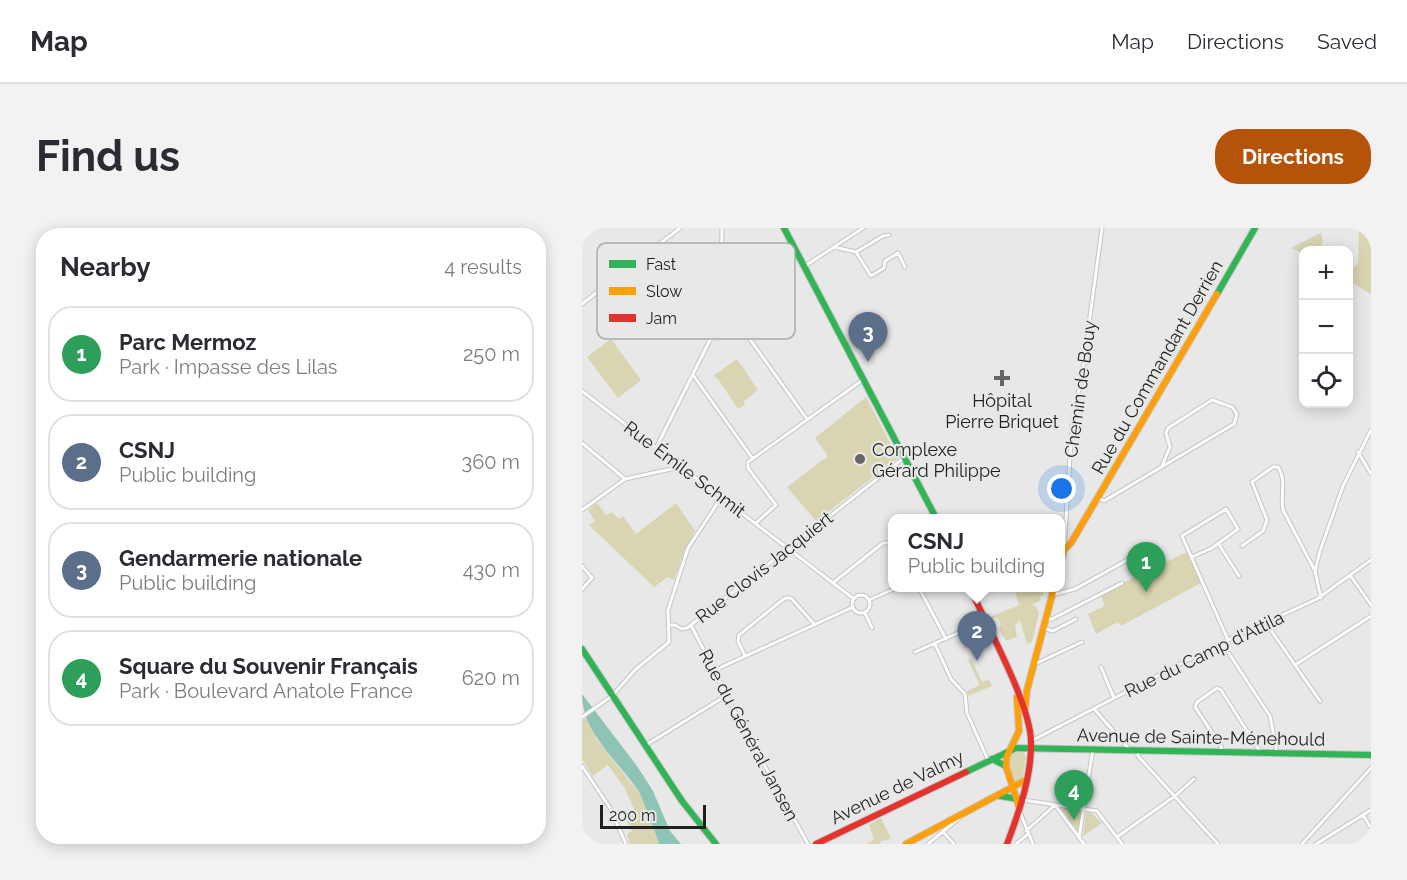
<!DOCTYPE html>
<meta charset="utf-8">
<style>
:root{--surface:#fff;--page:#f2f2f3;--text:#2b2b33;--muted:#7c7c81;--line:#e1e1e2;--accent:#b45309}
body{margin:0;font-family:Raleway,sans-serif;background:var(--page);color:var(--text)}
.controls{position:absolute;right:18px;top:18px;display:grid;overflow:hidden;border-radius:12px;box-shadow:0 3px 15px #0003}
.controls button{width:54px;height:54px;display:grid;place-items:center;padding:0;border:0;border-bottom:2px solid var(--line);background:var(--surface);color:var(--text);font:30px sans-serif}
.scale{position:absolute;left:18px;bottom:15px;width:106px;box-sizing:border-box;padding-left:6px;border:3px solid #1f201f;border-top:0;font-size:16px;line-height:21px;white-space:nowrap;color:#1f201f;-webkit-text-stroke:4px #e7e9e6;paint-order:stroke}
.you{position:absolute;left:480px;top:261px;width:21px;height:21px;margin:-15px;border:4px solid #fff;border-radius:50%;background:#1a73e8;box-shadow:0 0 0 9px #1a73e833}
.badge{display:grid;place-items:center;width:39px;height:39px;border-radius:50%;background:var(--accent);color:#fff;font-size:20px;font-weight:700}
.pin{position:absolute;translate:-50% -50px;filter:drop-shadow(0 2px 3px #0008)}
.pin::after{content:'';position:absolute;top:32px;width:21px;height:18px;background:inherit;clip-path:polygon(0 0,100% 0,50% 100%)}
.popup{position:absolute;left:306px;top:286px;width:177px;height:78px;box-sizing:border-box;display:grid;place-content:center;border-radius:12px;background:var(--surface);filter:drop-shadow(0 2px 4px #0005);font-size:20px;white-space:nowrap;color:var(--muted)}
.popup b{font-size:22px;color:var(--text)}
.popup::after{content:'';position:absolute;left:50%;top:100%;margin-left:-12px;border:12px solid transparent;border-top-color:var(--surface)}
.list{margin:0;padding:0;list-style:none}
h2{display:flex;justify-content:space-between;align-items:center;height:78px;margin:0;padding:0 24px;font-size:26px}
h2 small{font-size:20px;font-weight:400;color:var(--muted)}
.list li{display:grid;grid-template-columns:39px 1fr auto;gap:18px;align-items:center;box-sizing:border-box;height:96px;margin:0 12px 12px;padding:0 12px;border:2px solid var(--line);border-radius:24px}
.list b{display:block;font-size:22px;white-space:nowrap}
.list p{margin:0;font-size:20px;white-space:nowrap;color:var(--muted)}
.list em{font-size:20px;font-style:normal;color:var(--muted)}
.icon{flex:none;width:33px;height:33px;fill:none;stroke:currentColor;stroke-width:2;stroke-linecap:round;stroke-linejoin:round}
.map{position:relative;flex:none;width:789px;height:616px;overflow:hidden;border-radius:24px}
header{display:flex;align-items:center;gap:36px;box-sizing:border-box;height:84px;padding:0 30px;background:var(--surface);border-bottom:2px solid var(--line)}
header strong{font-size:28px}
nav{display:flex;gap:33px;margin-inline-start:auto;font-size:21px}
.intro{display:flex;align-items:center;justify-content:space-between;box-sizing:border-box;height:144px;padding:0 36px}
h1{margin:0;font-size:42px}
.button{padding:15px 27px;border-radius:24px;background:var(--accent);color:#fff;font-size:21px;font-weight:700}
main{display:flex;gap:36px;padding:0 36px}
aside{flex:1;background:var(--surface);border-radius:24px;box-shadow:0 3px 15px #0003}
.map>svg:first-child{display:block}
.green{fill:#d9d5b2}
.water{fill:#8ec4b5}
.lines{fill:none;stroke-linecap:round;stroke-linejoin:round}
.street-casing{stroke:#c4c5c4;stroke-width:5}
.fast-casing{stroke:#c4c5c4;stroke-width:8}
.slow-casing{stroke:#c4c5c4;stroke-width:8}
.jam-casing{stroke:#c4c5c4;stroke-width:8}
.street{stroke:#fbfcfb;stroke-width:3}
.fast{stroke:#30b455;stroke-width:6}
.slow{stroke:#ff9f0a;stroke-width:6}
.jam{stroke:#e5322d;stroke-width:6}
.poi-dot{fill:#656665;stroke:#e7e9e6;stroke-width:2}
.labels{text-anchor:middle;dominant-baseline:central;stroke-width:4.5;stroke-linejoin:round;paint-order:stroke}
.street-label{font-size:18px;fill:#1f201f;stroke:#e7e9e6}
.poi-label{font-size:18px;fill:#1f201f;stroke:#e7e9e6}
.key{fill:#e7e9e6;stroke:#abadaa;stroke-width:1.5}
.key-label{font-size:16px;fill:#1f201f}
</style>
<header>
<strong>Map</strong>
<nav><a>Map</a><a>Directions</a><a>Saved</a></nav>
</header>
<div class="intro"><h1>Find us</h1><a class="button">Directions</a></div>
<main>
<aside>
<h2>Nearby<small>4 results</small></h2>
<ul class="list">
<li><span class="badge" style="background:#2e9e5b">1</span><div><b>Parc Mermoz</b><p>Park · Impasse des Lilas</p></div><em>250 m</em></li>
<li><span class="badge" style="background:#5c6f8a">2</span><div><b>CSNJ</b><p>Public building</p></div><em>360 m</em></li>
<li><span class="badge" style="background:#5c6f8a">3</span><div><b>Gendarmerie nationale</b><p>Public building</p></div><em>430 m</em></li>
<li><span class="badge" style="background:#2e9e5b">4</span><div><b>Square du Souvenir Français</b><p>Park · Boulevard Anatole France</p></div><em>620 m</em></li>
</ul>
</aside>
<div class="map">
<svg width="789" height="616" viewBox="0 0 789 616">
<rect width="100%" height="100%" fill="#e7e8e7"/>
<path class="green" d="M 781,0 L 789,0 L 789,66 L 767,53 L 767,42 L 776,36 L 777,3 Z
M 739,5 L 741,13 L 737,22 L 722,22 L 721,26 L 709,20 Z
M 180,25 L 198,46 L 168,64 L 154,44 Z
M 29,111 L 59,152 L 36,170 L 5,129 Z
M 155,131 L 176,162 L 161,174 L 163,177 L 156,181 L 136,151 L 131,148 Z
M 284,169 L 316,230 L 234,293 L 205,259 L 246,228 L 233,210 Z
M 15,275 L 24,287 L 30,284 L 37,291 L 41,288 L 54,306 L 94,275 L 113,303 L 104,319 L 92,352 L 86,349 L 72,359 L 7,297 L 13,293 L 6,282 Z
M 605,324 L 619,355 L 539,398 L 536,394 L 514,406 L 506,386 L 523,378 L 518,366 Z
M 432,360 L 445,360 L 445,363 L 451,360 L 462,360 L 461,367 L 457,369 L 459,372 L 450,377 L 454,379 L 457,385 L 450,414 L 445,416 L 437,389 L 437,394 L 433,397 L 435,409 L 423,413 L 423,409 L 421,409 L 417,401 L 419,396 L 415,389 L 410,391 L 410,388 L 437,377 Z
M 389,431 L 400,454 L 407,451 L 410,458 L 386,468 L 385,463 L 398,457 L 386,432 Z
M 5,489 L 15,512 L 58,566 L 77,616 L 48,616 L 45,606 L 50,603 L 42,587 L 53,583 L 42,559 L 26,537 L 11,548 L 0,531 L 0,493 Z
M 435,522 L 441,524 L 444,528 L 441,550 L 435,554 L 430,552 C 426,540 424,530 435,522 Z
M 482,580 L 499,583 L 497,605 L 480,583 Z
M 508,584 L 520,595 L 501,608 L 504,585 Z
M 299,590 L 309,611 L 299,613 L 298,616 L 284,616 L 292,612 L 287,597 Z"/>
<path class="water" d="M 0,466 L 55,538 L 71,563 L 88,603 L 99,616 L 77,616 C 76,611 59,567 57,564 C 37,533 0,506 0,466 Z"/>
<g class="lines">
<g class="street-casing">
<path id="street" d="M 252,19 L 274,24 L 289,48 L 302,40 L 303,33 L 316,25 L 323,39
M 274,24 L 301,8 L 307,7
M 223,38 L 281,0
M 28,54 L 52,85 L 60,87 L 131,32 L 140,30
M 0,76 L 98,0
M 139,80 L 147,82 L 225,191
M 111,147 L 171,231
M 0,163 L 272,371
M 0,215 L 43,251
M 74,220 L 138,92 L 140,0
M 776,224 L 789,246
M 516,270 L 522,273 L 652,196 L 655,186 L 650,179 L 630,172 L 586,200 L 584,205 L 588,219 L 580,238
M 0,282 L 43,251 L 94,240 L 97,237
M 174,295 L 194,277 L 166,240 L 166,234 L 282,151
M 636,315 L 657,348
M 660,318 L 681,303 L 685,292 L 670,254 L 691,239 L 696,239 C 705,252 698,267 701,282 L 733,343
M 482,322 L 490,198 L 501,140 L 520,0
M 610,329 L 630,320 L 656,301 L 644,281 L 600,308 L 646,412
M 0,338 L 10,350 L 0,361
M 768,347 L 789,377
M 252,354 L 301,315 L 308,315 L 311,320
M 337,360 L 364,411
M 470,367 L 493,361 L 556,326
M270 376a9 9 0 1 1 18 0a9 9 0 1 1-18 0Z
M 739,370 L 733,343 L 738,323 L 761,258 L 789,202
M 287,372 L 314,360
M 283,385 L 290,400
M 464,391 L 470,391 L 540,355
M 684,395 L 738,473
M 86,397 L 93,397 L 100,401 L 105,400 L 323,229
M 109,397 L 154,486 L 226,616
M 461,400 L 471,403 L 494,391
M 640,415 L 688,488 L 695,525
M 353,416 L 369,451 L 383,466 L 385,485 L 406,532
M 333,424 L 403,393
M 163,428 L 156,413 L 157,407 L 203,370 L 209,370 L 232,396
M 453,436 L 500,414
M 713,437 L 789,388
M 519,439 L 532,470
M 133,442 L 271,379
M 513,482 L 547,521
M 0,489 L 30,468 L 54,441 L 87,414 L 86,382 L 106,320 L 139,270
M 449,513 L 635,417 L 735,371 L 789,332
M 64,517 L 145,467
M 556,522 L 556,528 L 636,616
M 640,524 L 639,518 L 613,479 L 615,474 L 635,460 L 639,462 L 679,525
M 0,538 L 28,580 L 44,616
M 441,572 L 515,583 L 540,616
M 473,577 L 502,616
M 437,582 L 451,616
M 781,587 L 789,600
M 444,603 L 473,577
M 361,604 L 372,616
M 535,609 L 593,568 L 612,551
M 497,610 L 511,521
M 346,616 L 381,587
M 434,616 L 446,606
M 720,616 L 789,540
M 734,616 L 789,582"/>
</g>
<g class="fast-casing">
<path id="fast" d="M 202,0 L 354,290
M 635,66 L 673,0
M 0,421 L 100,573 L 134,616
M 410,531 L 424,538
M 384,544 L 434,520 L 789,527
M 418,568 L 437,571"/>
</g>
<g class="slow-casing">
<path id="slow" d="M 479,333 L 482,322 L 489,315 L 635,66
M 435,469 L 437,503 L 425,528 L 424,538 L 437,579
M 443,481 L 445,462 L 472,360
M 324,616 L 444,552"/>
</g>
<g class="jam-casing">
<path id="jam" d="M 388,360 C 405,398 448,475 449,513 C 450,548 437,584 425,616
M 234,616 L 384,544"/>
</g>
<use href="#street" class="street"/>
<use href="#fast" class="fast"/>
<use href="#slow" class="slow"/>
<use href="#jam" class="jam"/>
</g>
<g class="poi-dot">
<path d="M417 141h6v6h6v6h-6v6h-6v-6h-6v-6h6z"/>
<circle cx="278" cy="231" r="6"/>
</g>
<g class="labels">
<g class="street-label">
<text transform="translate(575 139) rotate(-60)">Rue du Commandant Derrien</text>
<text transform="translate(498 161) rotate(-82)">Chemin de Bouy</text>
<text transform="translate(103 241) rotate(37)">Rue Émile Schmit</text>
<text transform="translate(182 339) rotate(-38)">Rue Clovis Jacquiert</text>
<text transform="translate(622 426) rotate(-26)">Rue du Camp d'Attila</text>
<text transform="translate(167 507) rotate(62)">Rue du Général Jansen</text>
<text transform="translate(619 509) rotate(1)">Avenue de Sainte-Ménehould</text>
<text transform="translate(315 559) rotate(-26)">Avenue de Valmy</text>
</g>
<g class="poi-label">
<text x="420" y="172">Hôpital<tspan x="420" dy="21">Pierre Briquet</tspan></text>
<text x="290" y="221" text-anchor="start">Complexe<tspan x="290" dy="21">Gérard Philippe</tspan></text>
</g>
</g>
<rect x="15" y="15" width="198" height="96" rx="9" class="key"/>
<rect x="27" y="32" width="27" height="8" fill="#30b455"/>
<rect x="27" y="59" width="27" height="8" fill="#ff9f0a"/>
<rect x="27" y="86" width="27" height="8" fill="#e5322d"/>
<g class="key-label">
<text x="64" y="42">Fast</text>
<text x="64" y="69">Slow</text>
<text x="64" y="96">Jam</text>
</g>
</svg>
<div class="controls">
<button>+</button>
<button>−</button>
<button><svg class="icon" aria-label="locate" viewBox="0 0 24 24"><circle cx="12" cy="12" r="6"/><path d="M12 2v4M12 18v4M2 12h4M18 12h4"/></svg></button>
</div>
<div class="scale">200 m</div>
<div class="you"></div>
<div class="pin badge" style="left:564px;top:364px;background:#2e9e5b">1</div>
<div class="pin badge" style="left:395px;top:433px;background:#5c6f8a">2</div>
<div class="popup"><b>CSNJ</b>Public building</div>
<div class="pin badge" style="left:286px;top:134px;background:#5c6f8a">3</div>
<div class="pin badge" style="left:492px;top:592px;background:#2e9e5b">4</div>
</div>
</main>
